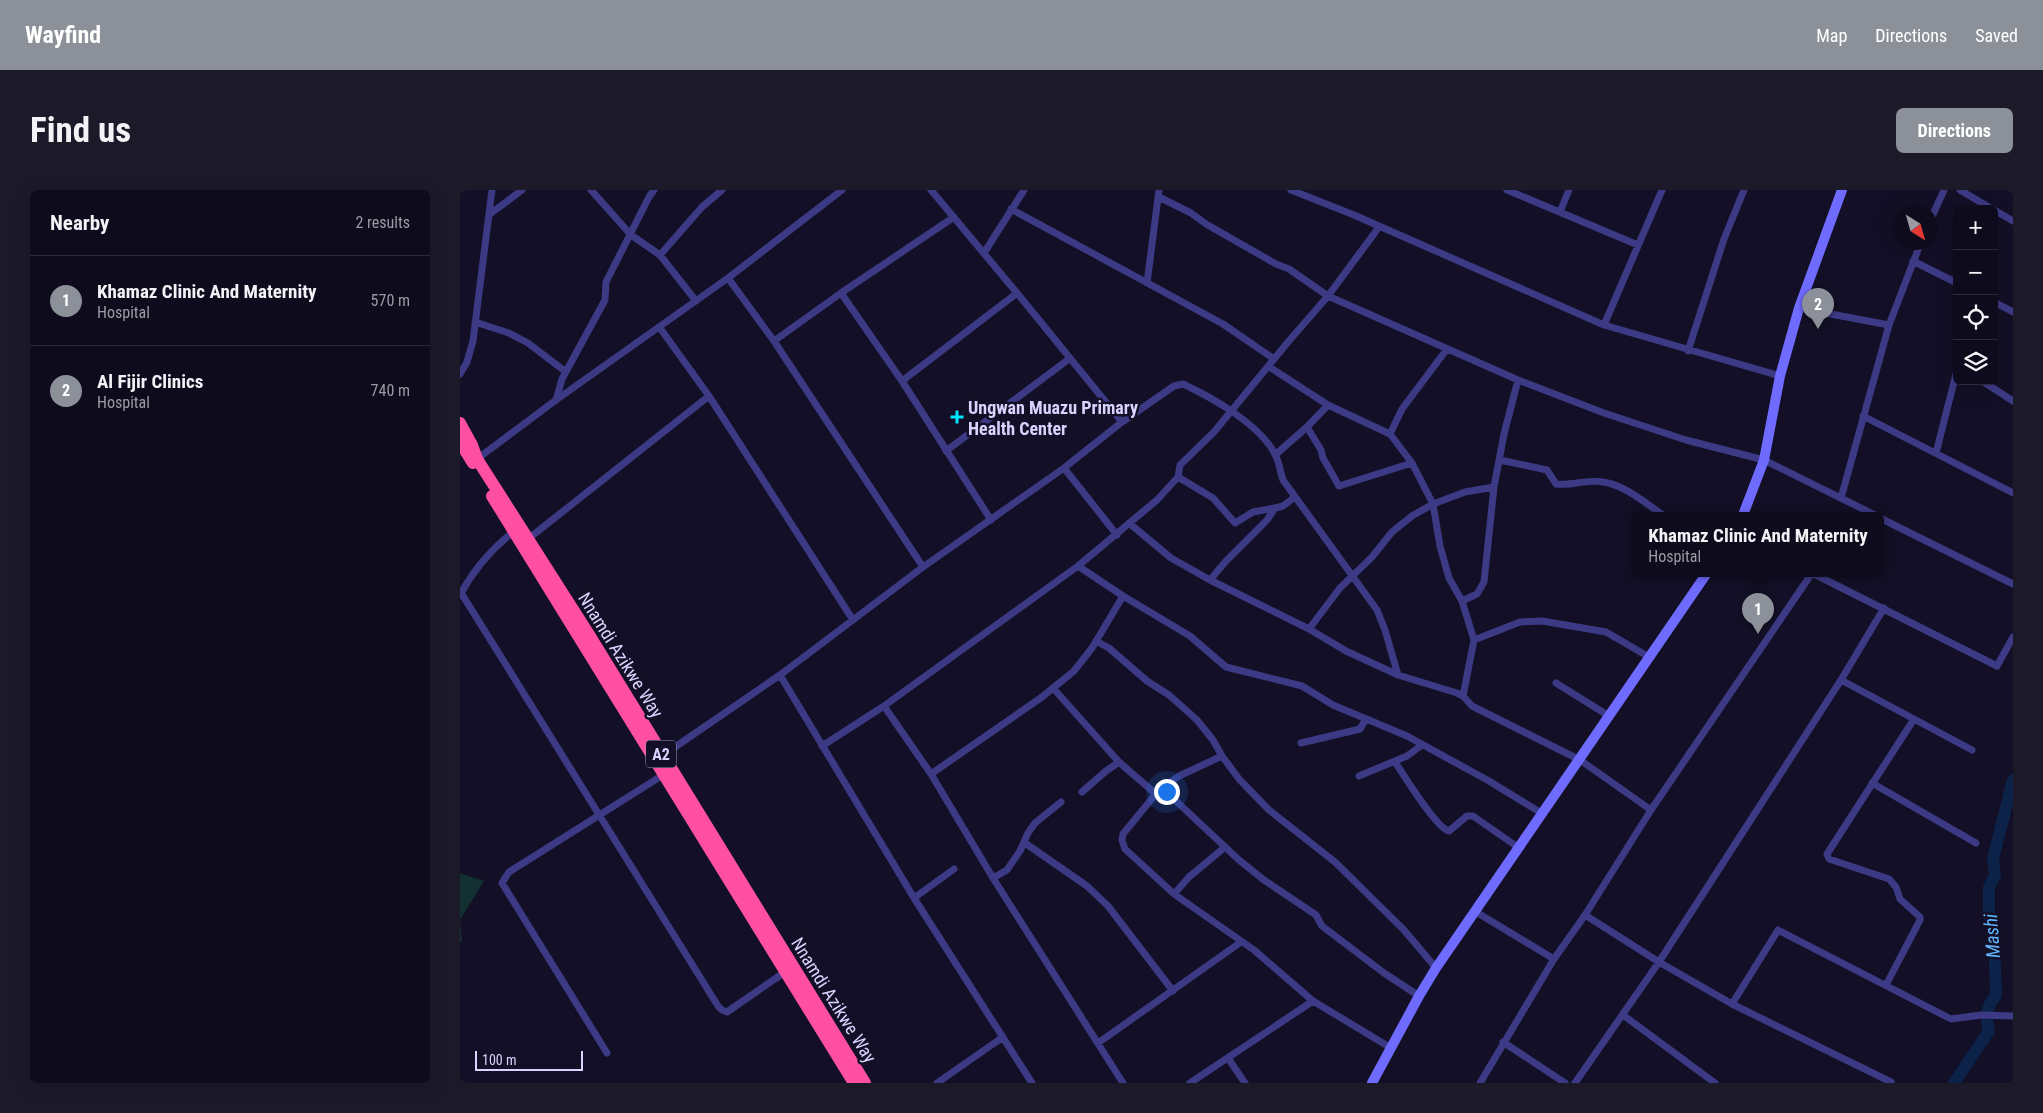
<!DOCTYPE html>
<meta charset="utf-8">
<style>
:root{--surface:#0e0b1c;--page:#1c1929;--text:#f1f3f6;--muted:#9b9ba3;--line:#2e2b3b;--accent:#8c9099}
body{margin:0;font-family:"Roboto Condensed",sans-serif;background:var(--page);color:var(--text)}
.controls{position:absolute;right:15px;top:15px;display:grid;overflow:hidden;border-radius:8px;box-shadow:0 5px 20px #0002}
.controls button{width:45px;height:45px;display:grid;place-items:center;padding:0;border:0;border-bottom:1px solid var(--line);background:var(--surface);color:var(--text);font:25px sans-serif}
.compass{position:absolute;left:1433px;top:15px;width:45px;height:45px;border-radius:50%;background:var(--surface);box-shadow:0 5px 20px #0002;rotate:143deg}
.scale{position:absolute;left:15px;bottom:12px;width:108px;box-sizing:border-box;padding-left:5px;border:2px solid #d9d4ff;border-top:0;font-size:14px;line-height:18px;white-space:nowrap;color:#d9d4ff;-webkit-text-stroke:4px #130f26;paint-order:stroke}
.you{position:absolute;left:706px;top:601px;width:18px;height:18px;margin:-12px;border:4px solid #fff;border-radius:50%;background:#1a73e8;box-shadow:0 0 0 8px #1a73e833}
.badge{display:grid;place-items:center;width:32px;height:32px;border-radius:50%;background:var(--accent);color:#fff;font-size:16px;font-weight:700}
.pin{position:absolute;translate:-50% -41px;filter:drop-shadow(0 1px 2px #0008)}
.pin::after{content:'';position:absolute;top:26px;width:18px;height:15px;background:inherit;clip-path:polygon(0 0,100% 0,50% 100%)}
.popup{position:absolute;left:1172px;top:322px;width:252px;height:65px;box-sizing:border-box;display:grid;place-content:center;border-radius:8px;background:var(--surface);filter:drop-shadow(0 1px 4px #0005);font-size:16px;white-space:nowrap;color:var(--muted)}
.popup b{font-size:19px;color:var(--text)}
.popup::after{content:'';position:absolute;left:50%;top:100%;margin-left:-10px;border:10px solid transparent;border-top-color:var(--surface)}
.list{margin:0;padding:0;list-style:none}
h2{display:flex;justify-content:space-between;align-items:center;height:65px;margin:0;padding:0 20px;font-size:21px}
h2 small{font-size:16px;font-weight:400;color:var(--muted)}
.list li{display:grid;grid-template-columns:32px 1fr auto;gap:15px;align-items:center;box-sizing:border-box;height:90px;padding:0 20px;border-top:1px solid var(--line)}
.list b{display:block;font-size:19px;white-space:nowrap}
.list p{margin:0;font-size:16px;white-space:nowrap;color:var(--muted)}
.list em{font-size:16px;font-style:normal;color:var(--muted)}
.icon{flex:none;width:28px;height:28px;fill:none;stroke:currentColor;stroke-width:2;stroke-linecap:round;stroke-linejoin:round}
.map{position:relative;flex:none;width:1553px;height:893px;overflow:hidden;border-radius:8px}
header{display:flex;align-items:center;gap:30px;box-sizing:border-box;height:70px;padding:0 25px;background:var(--accent);color:#fff}
header strong{font-size:24px}
nav{display:flex;gap:28px;margin-inline-start:auto;font-size:18px}
.intro{display:flex;align-items:center;justify-content:space-between;box-sizing:border-box;height:120px;padding:0 30px}
h1{margin:0;font-size:35px}
.button{padding:12px 22px;border-radius:8px;background:var(--accent);color:#fff;font-size:18px;font-weight:700}
main{display:flex;gap:30px;padding:0 30px}
aside{flex:1;background:var(--surface);border-radius:8px;box-shadow:0 5px 20px #0002}
.map>svg:first-child{display:block}
.green{fill:#12302f}
.lines{fill:none;stroke-linecap:round;stroke-linejoin:round}
.river{stroke:#0c2248;stroke-width:12}
.street{stroke:#3d3a85;stroke-width:7}
.secondary{stroke:#6f6bff;stroke-width:10}
.highway{stroke:#ff4fa3;stroke-width:12}
.poi-dot{fill:#00e5ff;stroke:#130f26;stroke-width:2}
.labels{text-anchor:middle;dominant-baseline:central;stroke-width:5;stroke-linejoin:round;paint-order:stroke}
.shield{fill:#130f26;stroke:#9e99be;stroke-width:1}
.shield-label{font-size:16px;font-weight:bold;fill:#d9d4ff}
.poi-label{font-size:18px;font-weight:bold;fill:#d9d4ff;stroke:#130f26;text-anchor:start}
.street-label{font-size:18px;fill:#d9d4ff;stroke:#130f26}
.water-label{font-size:19px;font-style:italic;fill:#62b6ff;stroke:#130f26}
</style>
<header>
<strong>Wayfind</strong>
<nav><a>Map</a><a>Directions</a><a>Saved</a></nav>
</header>
<div class="intro"><h1>Find us</h1><a class="button">Directions</a></div>
<main>
<aside>
<h2>Nearby<small>2 results</small></h2>
<ul class="list">
<li><span class="badge">1</span><div><b>Khamaz Clinic And Maternity</b><p>Hospital</p></div><em>570 m</em></li>
<li><span class="badge">2</span><div><b>Al Fijir Clinics</b><p>Hospital</p></div><em>740 m</em></li>
</ul>
</aside>
<div class="map">
<svg width="1553" height="893" viewBox="0 0 1553 893">
<rect width="100%" height="100%" fill="#130f26"/>
<path class="green" d="M 0,683 L 24,691 L 0,730 L 2,751 L 0,753 Z"/>
<g class="lines">
<path class="river" d="M 1494,893 L 1529,841 C 1525,826 1526,818 1536,805 L 1534,750 L 1529,724 L 1529,697 L 1535,685 L 1533,669 L 1553,590"/>
<path class="street" d="M 131,0 L 171,45 L 200,65 L 236,111
M 471,0 L 557,103 L 662,232
M 831,0 L 894,25 L 1144,135 L 1320,186
M 1047,0 L 1178,55
M 1500,0 L 1532,19
M 699,7 L 731,23 L 746,34 L 816,74 L 829,79 L 868,106 L 1058,190 L 1144,223 L 1226,250 L 1304,270 L 1415,325
M 551,19 L 763,134 L 814,169
M 1534,20 L 1553,31
M 1100,22 L 1109,0
M 30,24 L 62,0
M 1470,31 L 1484,0
M 524,63 L 564,0
M 200,65 L 242,17 L 262,0
M 1453,71 L 1497,93
M 268,88 L 314,151 L 463,377
M 687,93 L 699,0
M 381,103 L 442,191 L 531,330
M 1534,112 L 1553,122
M 1339,118 L 1429,135
M 15,132 L 49,143 L 68,153 L 106,182
M 1144,135 L 1202,0
M 200,138 L 249,206 L 393,430
M 314,151 L 381,103 L 494,27
M 1228,161 L 1264,49 L 1284,0
M 808,176 L 868,215 L 930,244 L 952,273 L 973,314 L 980,356 L 989,388 L 1002,411 L 1014,450 L 1003,506
M 0,184 L 7,172 L 13,151 L 32,0
M 442,191 L 557,103
M 1522,191 L 1553,211
M 96,210 L 102,189 L 145,110 L 146,92 L 189,7 L 194,0
M 1403,226 L 1553,303
M 847,237 L 861,260 L 863,268 L 879,296 L 952,273
M 930,244 L 942,219 L 987,159
M 486,261 L 609,169
M 1476,263 L 1497,180
M 815,265 L 847,237 L 868,215
M 17,269 L 96,210 L 268,88 L 382,0
M 1040,270 L 1087,280 L 1096,294 C 1112,296 1128,289 1143,292 C 1165,295 1185,313 1203,325
M 604,278 L 657,345
M 718,287 L 753,308 L 775,333 L 793,322 L 815,318
M 1381,308 L 1429,135 L 1461,52
M 1420,328 L 1553,394
M 669,333 L 711,368 L 750,390 L 849,439 L 886,461 L 938,485 L 997,503 L 1003,506 L 1012,516 L 1120,570 L 1191,620
M 68,349 L 249,206
M 618,376 L 663,406 L 730,446 L 766,477 L 842,496 L 873,515 L 947,546 L 1029,591 L 1083,624
M 1352,383 L 1537,476 L 1553,447
M 750,390 L 766,371 L 807,330 L 815,318 L 823,316 L 835,307
M 0,401 L 258,816 L 262,820 L 267,822 L 325,782
M 0,405 C 14,379 30,360 53,342
M 1002,411 L 1017,404 L 1024,392 L 1034,297 L 1044,244 L 1058,190
M 849,439 L 880,398 L 912,367 L 932,342 L 952,326 L 973,314 L 1005,302 L 1034,297
M 1014,450 L 1060,432 L 1082,431 L 1146,442 L 1189,467
M 636,451 L 649,458 L 687,491 L 709,505 L 737,530 L 753,550 L 762,566 L 779,589 L 809,620 L 875,672 L 944,740 L 976,778
M 320,485 L 454,708 L 572,893
M 1381,490 L 1512,560
M 1096,493 L 1149,526
M 593,498 L 659,572 L 696,604
M 424,516 L 471,584 L 533,688 L 663,893
M 841,553 L 900,539 L 906,529
M 362,556 L 424,516 L 618,376 L 697,310 L 718,287 L 720,275 L 754,242 L 828,152 L 868,106 L 919,37
M 202,566 L 320,485 L 463,377 L 604,278 L 662,232 L 714,196 L 723,194 C 753,208 799,234 815,264 C 819,271 820,281 823,290 L 917,420 L 925,440 L 938,485
M 762,566 L 719,586 L 699,600 L 663,644 L 662,650 L 665,659 L 714,704 L 794,760 L 853,811 L 931,858
M 935,572 C 944,585 976,638 989,641 L 1007,626 L 1013,626 L 1059,658
M 471,584 L 582,507 L 614,481 L 632,458 L 663,406
M 899,586 L 947,566 L 962,555
M 1412,593 L 1516,653
M 699,600 L 716,611 L 779,670 L 804,690 L 856,725 L 862,736 L 924,783 L 959,806
M 622,602 L 646,581 L 659,572
M 565,653 L 627,696 L 648,716 L 713,801
M 533,688 L 547,680 L 560,661 L 568,643 L 575,633 L 601,612
M 714,704 L 729,687 L 765,657
M 454,708 L 494,679
M 1016,722 L 1094,769
M 1125,725 L 1199,772 L 1272,814 L 1431,892
M 1426,795 L 1460,730 L 1460,727 L 1440,709 L 1436,697 L 1429,689 L 1369,669 L 1367,664 L 1454,529
M 1272,814 L 1318,740 L 1491,829 L 1521,825 L 1553,826
M 1163,825 L 1255,893
M 1043,852 L 1105,893
M 638,853 L 781,752
M 147,863 L 42,693 L 49,682 L 203,585
M 768,868 L 785,893
M 477,893 L 543,847
M 730,893 L 853,811
M 1020,893 L 1094,769 L 1125,725 L 1191,620 L 1352,383
M 1115,893 L 1199,772 L 1381,490 L 1424,418"/>
<path class="secondary" d="M 1283,325 L 1304,270 L 1320,186 L 1339,118 L 1382,0
M 912,893 L 959,806 L 976,778 L 1247,383"/>
<path class="highway" d="M 0,233 L 12,255 L 17,269 L 128,443 L 405,893
M 0,252 L 13,273
M 32,306 L 394,893"/>
</g>
<path class="poi-dot" d="M494.5 219.5h5v5h5v5h-5v5h-5v-5h-5v-5h5z"/>
<g class="labels">
<rect class="shield" x="186" y="550.5" width="30" height="27" rx="4"/>
<g class="shield-label">
<text x="201" y="564">A2</text>
</g>
<g class="poi-label">
<text x="508" y="217">Ungwan Muazu Primary<tspan x="508" dy="21">Health Center</tspan></text>
</g>
<g class="street-label">
<text transform="translate(161 465) rotate(58)">Nnamdi Azikwe Way</text>
<text transform="translate(374 810) rotate(58)">Nnamdi Azikwe Way</text>
</g>
<g class="water-label">
<text transform="translate(1532 746) rotate(-94)">Mashi</text>
</g>
</g>
</svg>
<div class="controls">
<button>+</button>
<button>−</button>
<button><svg class="icon" aria-label="locate" viewBox="0 0 24 24"><circle cx="12" cy="12" r="6"/><path d="M12 2v4M12 18v4M2 12h4M18 12h4"/></svg></button>
<button><svg class="icon" aria-label="layers" viewBox="0 0 24 24"><path d="M12 4l9 5-9 5-9-5zM3 14l9 5 9-5"/></svg></button>
</div>
<svg class="compass" viewBox="-18 -18 36 36"><path d="M0-13l5 13h-10z" fill="#e53935"/><path d="M0 13l5-13h-10z" fill="#9b9ba3"/></svg>
<div class="scale">100 m</div>
<div class="you"></div>
<div class="pin badge" style="left:1298px;top:444px">1</div>
<div class="popup"><b>Khamaz Clinic And Maternity</b>Hospital</div>
<div class="pin badge" style="left:1358px;top:139px">2</div>
</div>
</main>
